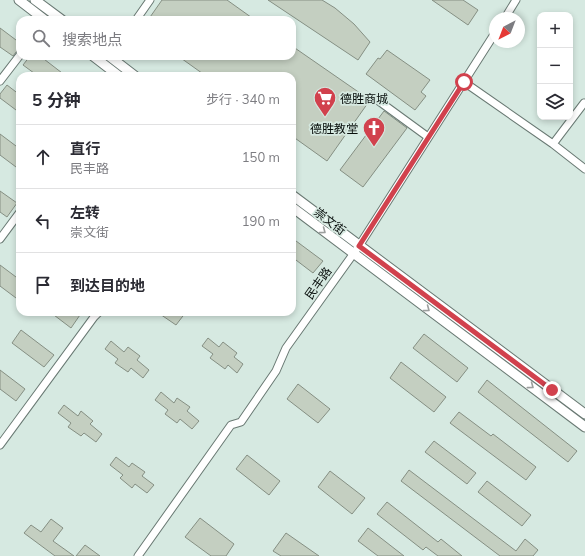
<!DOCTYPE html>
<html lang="zh">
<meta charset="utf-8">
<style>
:root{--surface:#fff;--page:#f7f7f7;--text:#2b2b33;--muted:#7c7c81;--line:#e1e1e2}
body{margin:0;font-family:Mulish,"Noto Sans SC",sans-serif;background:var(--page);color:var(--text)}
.controls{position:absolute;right:12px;top:12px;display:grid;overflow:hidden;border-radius:8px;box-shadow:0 2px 6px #0003}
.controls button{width:36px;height:36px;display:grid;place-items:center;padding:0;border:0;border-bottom:1px solid var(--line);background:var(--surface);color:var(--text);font:20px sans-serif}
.compass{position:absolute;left:489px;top:12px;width:36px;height:36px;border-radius:50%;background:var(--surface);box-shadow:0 2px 6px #0003;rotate:222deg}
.stop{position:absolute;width:12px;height:12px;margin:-9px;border:3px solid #d1414d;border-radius:50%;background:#fff}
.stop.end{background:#d1414d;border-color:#fff;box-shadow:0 1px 4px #0008}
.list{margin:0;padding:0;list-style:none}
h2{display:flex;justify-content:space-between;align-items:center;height:52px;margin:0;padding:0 16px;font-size:17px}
h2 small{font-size:13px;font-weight:400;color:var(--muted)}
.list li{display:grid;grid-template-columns:26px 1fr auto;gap:12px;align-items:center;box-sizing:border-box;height:64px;padding:0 16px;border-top:1px solid var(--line)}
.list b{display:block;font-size:15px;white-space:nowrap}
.list p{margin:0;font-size:13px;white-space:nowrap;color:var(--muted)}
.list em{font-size:13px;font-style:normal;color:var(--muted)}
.icon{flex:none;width:22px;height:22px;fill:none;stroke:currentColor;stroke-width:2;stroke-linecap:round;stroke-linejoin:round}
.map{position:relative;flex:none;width:585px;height:556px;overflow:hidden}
.search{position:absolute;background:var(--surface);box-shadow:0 2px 6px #0003;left:16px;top:16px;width:280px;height:44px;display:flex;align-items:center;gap:10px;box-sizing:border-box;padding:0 14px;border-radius:12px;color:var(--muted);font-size:15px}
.panel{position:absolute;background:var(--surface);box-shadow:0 2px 6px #0003;left:16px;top:72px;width:280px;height:244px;border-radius:12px}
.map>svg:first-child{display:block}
.building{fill:#c4cfc1;stroke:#858f83}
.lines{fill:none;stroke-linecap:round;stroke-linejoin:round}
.minor-casing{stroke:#697973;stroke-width:9}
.tertiary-casing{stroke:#697973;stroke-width:11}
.minor{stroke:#fff;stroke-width:7}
.tertiary{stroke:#fff;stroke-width:9}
.oneway{stroke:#9c9f9e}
.route{stroke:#d1414d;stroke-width:5}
.labels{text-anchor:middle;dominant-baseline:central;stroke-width:3.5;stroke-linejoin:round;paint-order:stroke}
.poi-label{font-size:12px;fill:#080e0c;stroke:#d6e9e1;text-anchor:start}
.street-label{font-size:12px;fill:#080e0c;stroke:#d6e9e1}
</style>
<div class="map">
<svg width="585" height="556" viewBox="0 0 585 556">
<rect width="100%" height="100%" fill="#d6e9e1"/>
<path class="building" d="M 162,0 L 227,0 L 255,20 L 148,20 Z
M 268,0 L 322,0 L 335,8 L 354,24 L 370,42 L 358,60 Z
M 432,0 L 463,0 L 478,10 L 468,25 Z
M 0,28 L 20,43 L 20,47 L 13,56 L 0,47 Z
M 292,46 L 370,100 L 327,161 L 292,136 L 292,76 L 206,76 L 178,56 L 292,56 Z
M 387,50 L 430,80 L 421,92 L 426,96 L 415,110 L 366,74 L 378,58 L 380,59 Z
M 30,56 L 40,56 L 66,76 L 38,76 L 23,65 Z
M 7,85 L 20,95 L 20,113 L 0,98 L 0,94 Z
M 384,111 L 407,128 L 363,187 L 340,170 Z
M 0,134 L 20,149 L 20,170 L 0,155 Z
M 0,191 L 17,203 L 7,217 L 0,212 Z
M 292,238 L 323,261 L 313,273 L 292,257 Z
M 0,265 L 20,280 L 20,301 L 0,286 Z
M 50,312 L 82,312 L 71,328 Z
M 157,312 L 186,312 L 176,325 Z
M 21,330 L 54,355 L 44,367 L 12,343 Z
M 424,334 L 468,368 L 457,382 L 413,348 Z
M 208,338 L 219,347 L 223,342 L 237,353 L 234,357 L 243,364 L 237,373 L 228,365 L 225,369 L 210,358 L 213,354 L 202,346 Z
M 111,341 L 124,352 L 128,347 L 140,356 L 137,360 L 149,370 L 143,378 L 131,368 L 128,372 L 115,363 L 118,359 L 105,349 Z
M 401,362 L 446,397 L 434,412 L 390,378 Z
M 0,370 L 25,389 L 16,401 L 0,389 Z
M 487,380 L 577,451 L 568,462 L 478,392 Z
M 298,384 L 330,409 L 318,423 L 287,399 Z
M 161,392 L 174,403 L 177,398 L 190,407 L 187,411 L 199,421 L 192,429 L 180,419 L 177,423 L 165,414 L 168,410 L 155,400 Z
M 64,405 L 78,416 L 81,411 L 93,421 L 90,424 L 102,434 L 96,442 L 84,433 L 81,436 L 68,427 L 71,423 L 58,413 Z
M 459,412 L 491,436 L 493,434 L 536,467 L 526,480 L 450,423 Z
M 434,441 L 476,473 L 467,484 L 425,452 Z
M 247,455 L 280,481 L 269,495 L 236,469 Z
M 116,457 L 129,467 L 132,463 L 145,472 L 142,476 L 154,485 L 147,493 L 135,484 L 132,488 L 120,478 L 123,475 L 110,465 Z
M 409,470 L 516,551 L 525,539 L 538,550 L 533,556 L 500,556 L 401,481 Z
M 330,471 L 365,498 L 352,514 L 318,487 Z
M 487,481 L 531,515 L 522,526 L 478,492 Z
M 387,502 L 438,542 L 441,539 L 462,556 L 438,556 L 426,547 L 423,550 L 377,514 Z
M 200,518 L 234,544 L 226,556 L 211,556 L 185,537 Z
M 51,519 L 63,528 L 53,541 L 74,556 L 55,556 L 24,533 L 31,525 L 41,532 Z
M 368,528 L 404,556 L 378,556 L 358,541 Z
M 286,533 L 319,556 L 281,556 L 273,551 Z
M 85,545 L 100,556 L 76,556 Z"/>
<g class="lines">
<g class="minor-casing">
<path id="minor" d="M 505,18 L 516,0
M 136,20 L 150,0
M 0,81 L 20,55
M 464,82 L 553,144 L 585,169
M 376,99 L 428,137
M 553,144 L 584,103
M 0,239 L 20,212
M 0,445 L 94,317 L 99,312
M 138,556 L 231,425 L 241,422 L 276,371 L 286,348 L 359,246 L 495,33"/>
</g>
<g class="tertiary-casing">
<path id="tertiary" d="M 19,0 L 45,20
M 35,0 L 62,20
M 93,56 L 119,76
M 109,56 L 135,76
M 292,195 L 585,414
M 292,207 L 585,427"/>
</g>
<use href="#minor" class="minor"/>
<use href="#tertiary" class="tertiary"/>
</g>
<defs><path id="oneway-chevron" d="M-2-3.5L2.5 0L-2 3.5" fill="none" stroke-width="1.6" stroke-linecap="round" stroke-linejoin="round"/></defs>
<g class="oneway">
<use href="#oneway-chevron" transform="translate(323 231) rotate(37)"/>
<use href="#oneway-chevron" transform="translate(427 309) rotate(37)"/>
<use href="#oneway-chevron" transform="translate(531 386) rotate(37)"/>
</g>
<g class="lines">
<path class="route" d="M 464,82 L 359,246 L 552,390"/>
</g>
<defs>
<g id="supermarket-pin" transform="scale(1.15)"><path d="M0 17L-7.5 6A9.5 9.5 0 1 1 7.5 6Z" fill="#d1414d" stroke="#d6e9e1"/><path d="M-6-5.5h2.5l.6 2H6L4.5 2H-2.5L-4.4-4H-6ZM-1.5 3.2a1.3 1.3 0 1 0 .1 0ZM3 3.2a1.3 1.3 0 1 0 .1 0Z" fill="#fff"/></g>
<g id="church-pin" transform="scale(1.15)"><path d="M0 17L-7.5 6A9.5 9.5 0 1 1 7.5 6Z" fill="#d1414d" stroke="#d6e9e1"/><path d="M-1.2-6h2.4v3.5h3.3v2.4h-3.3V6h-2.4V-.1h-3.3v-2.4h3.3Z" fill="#fff"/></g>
</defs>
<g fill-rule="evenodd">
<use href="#supermarket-pin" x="325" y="98"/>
<use href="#church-pin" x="374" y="128"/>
</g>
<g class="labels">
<g class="poi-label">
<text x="340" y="98">德胜商城</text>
<text x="358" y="128" text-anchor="end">德胜教堂</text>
</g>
<g class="street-label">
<text transform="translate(330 221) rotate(37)">崇文街</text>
<text transform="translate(318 283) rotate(-55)">民丰路</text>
</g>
</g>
</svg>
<div class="controls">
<button>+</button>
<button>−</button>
<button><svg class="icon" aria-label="layers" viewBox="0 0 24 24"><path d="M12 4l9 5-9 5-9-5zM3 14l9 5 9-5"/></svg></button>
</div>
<svg class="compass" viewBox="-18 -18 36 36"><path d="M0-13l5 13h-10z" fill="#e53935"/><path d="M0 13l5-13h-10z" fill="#7c7c81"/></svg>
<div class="stop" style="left:464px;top:82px"></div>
<div class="stop end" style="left:552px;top:390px"></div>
<div class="search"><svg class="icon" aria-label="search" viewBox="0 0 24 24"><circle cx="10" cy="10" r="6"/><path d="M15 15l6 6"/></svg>搜索地点</div>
<section class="panel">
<h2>5 分钟<small>步行 · 340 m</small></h2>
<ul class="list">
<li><svg class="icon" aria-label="ahead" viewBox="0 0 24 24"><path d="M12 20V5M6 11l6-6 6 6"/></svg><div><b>直行</b><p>民丰路</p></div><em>150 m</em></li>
<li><svg class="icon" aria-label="left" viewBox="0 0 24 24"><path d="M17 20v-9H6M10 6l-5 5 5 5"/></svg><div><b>左转</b><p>崇文街</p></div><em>190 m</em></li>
<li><svg class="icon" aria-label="arrive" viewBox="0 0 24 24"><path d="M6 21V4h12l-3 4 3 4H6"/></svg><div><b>到达目的地</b></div></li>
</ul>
</section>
</div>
